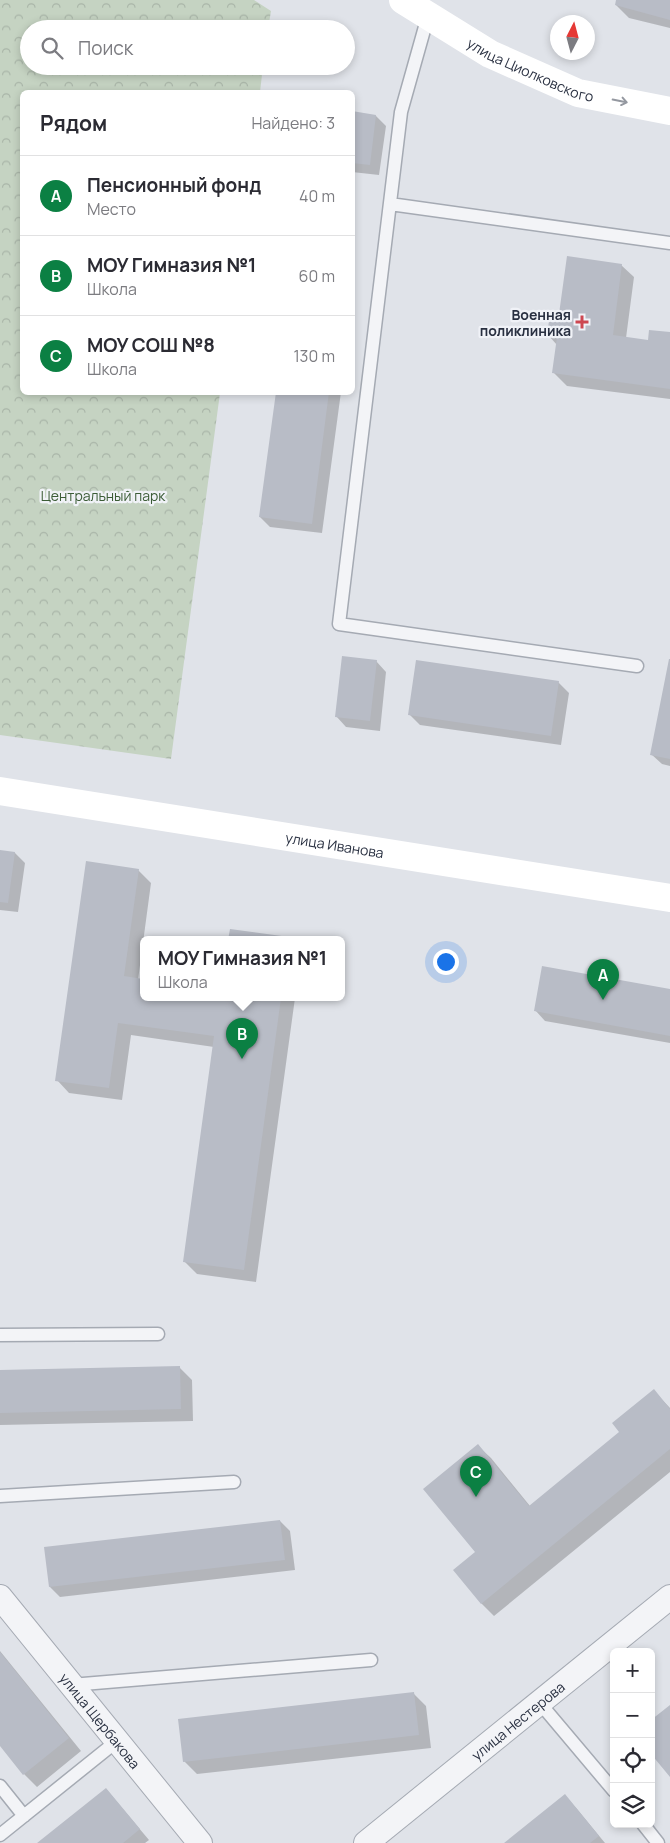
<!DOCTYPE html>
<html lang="ru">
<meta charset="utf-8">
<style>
:root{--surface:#fff;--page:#f2f2f3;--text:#2b2b33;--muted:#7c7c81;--line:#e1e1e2;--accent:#0b8043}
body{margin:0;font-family:Manrope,sans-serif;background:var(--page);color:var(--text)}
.controls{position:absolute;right:15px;bottom:15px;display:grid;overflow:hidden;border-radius:8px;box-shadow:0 2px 8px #0003}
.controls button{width:45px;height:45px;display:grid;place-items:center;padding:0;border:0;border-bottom:1px solid var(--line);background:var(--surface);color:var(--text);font:25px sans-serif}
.compass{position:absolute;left:550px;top:15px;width:45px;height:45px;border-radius:50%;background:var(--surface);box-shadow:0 2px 8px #0003;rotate:6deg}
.you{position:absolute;left:445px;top:961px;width:18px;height:18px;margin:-12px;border:4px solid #fff;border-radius:50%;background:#1a73e8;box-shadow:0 0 0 8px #1a73e833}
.badge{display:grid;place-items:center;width:32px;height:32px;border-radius:50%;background:var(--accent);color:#fff;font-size:16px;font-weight:700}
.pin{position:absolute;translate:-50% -41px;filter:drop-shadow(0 1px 2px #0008)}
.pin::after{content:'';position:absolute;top:26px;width:18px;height:15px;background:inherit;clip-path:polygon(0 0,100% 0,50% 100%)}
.popup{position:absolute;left:140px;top:936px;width:205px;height:65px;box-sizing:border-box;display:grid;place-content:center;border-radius:8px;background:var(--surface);filter:drop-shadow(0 1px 4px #0005);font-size:16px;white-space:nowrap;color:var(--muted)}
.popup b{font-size:19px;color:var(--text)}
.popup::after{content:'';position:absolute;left:50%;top:100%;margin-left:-10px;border:10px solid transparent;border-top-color:var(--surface)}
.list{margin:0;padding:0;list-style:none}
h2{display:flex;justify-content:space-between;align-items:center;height:65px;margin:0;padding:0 20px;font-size:21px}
h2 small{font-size:16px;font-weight:400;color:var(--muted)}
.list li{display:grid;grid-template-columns:32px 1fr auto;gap:15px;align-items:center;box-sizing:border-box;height:80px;padding:0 20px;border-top:1px solid var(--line)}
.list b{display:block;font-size:19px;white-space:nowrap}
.list p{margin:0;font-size:16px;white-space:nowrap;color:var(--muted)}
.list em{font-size:16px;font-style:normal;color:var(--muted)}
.icon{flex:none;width:28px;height:28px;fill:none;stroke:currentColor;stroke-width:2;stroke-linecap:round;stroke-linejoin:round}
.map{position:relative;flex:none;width:670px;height:1843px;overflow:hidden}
.search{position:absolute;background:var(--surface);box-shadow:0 2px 8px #0003;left:20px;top:20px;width:335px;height:55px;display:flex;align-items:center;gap:12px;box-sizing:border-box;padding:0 18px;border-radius:28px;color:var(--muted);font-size:19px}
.panel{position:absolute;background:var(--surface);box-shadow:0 2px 8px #0003;left:20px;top:90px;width:335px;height:305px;border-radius:8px}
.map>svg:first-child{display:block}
.forest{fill:url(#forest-crowns)}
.shadow{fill:#0003}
.building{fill:#b8bcc6}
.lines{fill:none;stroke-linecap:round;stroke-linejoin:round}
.lane-casing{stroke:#a5aab3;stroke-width:15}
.street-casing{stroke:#a5aab3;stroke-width:26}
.lane{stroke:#f3f4f7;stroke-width:12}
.street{stroke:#f3f4f7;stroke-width:24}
.secondary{stroke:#fff;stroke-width:28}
.oneway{stroke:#9498a0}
.poi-dot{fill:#cd4751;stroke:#f0f2f7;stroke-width:2}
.labels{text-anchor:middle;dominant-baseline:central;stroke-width:4.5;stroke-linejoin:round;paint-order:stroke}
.street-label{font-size:14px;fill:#293041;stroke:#f0f2f7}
.poi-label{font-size:14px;font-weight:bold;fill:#293041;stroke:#f0f2f7;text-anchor:end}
.park-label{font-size:14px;fill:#3b5c36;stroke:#f0f2f7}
</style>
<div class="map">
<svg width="670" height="1843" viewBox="0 0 670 1843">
<defs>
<pattern id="forest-crowns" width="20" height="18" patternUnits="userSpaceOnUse" patternTransform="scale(1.25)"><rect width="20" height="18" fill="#c5d3c2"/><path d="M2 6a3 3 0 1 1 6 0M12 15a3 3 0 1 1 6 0" fill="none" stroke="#a9b5a8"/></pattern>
</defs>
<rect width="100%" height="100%" fill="#e0e3e9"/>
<path class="forest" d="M 0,0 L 254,0 L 271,11 L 268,29 L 29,29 L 29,66 L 263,66 L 260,92 L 22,92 L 22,392 L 220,393 L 171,759 L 0,735 Z"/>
<path class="shadow" d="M 617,0 L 670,0 L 670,28 L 629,18 L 616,5 Z
M 352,113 L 376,116 L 386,126 L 379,175 L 352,172 Z
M 621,265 L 634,277 L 626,338 L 649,341 L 670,334 L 670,399 L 567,386 L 554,373 L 557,345 L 549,336 L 560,316 Z
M 277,392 L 341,392 L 322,533 L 270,527 L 260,517 Z
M 376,661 L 386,672 L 380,731 L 346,727 L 336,716 Z
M 670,661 L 670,766 L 662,764 L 651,754 Z
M 558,682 L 569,693 L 561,745 L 420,725 L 410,715 Z
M 0,851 L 15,853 L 25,863 L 18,912 L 0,910 Z
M 138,870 L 151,883 L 138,980 L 143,980 L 143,998 L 295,998 L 256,1282 L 197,1274 L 184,1261 L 214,1047 L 131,1035 L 122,1100 L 69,1093 L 57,1080 Z
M 231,931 L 289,938 L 291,940 L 230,940 Z
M 670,990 L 670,1043 L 545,1021 L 535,1010 Z
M 179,1367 L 192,1380 L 193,1421 L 0,1425 L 0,1371 Z
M 654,1391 L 670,1408 L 670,1472 L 494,1616 L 481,1603 L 477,1552 L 478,1446 L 491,1458 L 530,1506 L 621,1432 Z
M 280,1521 L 290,1531 L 295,1570 L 60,1597 L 50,1587 L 46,1548 Z
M 0,1651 L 81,1751 L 37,1787 L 24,1774 L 0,1744 Z
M 414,1694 L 426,1706 L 431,1748 L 197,1774 L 184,1761 Z
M 106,1789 L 149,1840 L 145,1843 L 39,1843 Z
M 565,1796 L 577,1809 L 605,1843 L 506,1843 Z"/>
<path class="building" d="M 616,0 L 670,0 L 670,20 L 615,5 Z
M 352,111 L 376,115 L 370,165 L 352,163 Z
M 567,256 L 622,264 L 613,335 L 648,340 L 649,330 L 670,332 L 670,389 L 552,373 L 557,337 L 547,336 L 550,313 L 559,314 Z
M 276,392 L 329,392 L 312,524 L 259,517 Z
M 342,656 L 377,660 L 370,721 L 335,717 Z
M 669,659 L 670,659 L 670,759 L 650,755 Z
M 416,660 L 559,681 L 551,736 L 408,715 Z
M 0,850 L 15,852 L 8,903 L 0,902 Z
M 86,861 L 139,869 L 124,976 L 143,979 L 143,998 L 281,998 L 244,1270 L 183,1262 L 214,1036 L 118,1023 L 109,1088 L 55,1081 Z
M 230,929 L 289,937 L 289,940 L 228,940 Z
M 542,966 L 670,989 L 670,1036 L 534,1011 Z
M 180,1366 L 181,1409 L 0,1413 L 0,1370 Z
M 654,1389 L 670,1409 L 670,1449 L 481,1604 L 453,1570 L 475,1552 L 423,1489 L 478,1444 L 529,1506 L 619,1432 L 612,1423 Z
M 280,1520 L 285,1560 L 49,1587 L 44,1547 Z
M 0,1652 L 69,1738 L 23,1775 L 0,1746 Z
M 414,1692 L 419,1735 L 183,1762 L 178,1719 Z
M 670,1705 L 670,1777 L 651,1754 L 651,1720 Z
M 106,1788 L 140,1829 L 123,1843 L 37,1843 Z
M 565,1794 L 599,1836 L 590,1843 L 504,1843 Z"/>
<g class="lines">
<g class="lane-casing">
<path id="lane" d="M 428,16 L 401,112 L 339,624 L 637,666
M 390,204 L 670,243
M 0,1335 L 158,1334
M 0,1496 L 234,1482
M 71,1685 L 371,1660
M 539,1702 L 614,1791
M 0,1786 L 24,1816
M 643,1824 L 658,1843
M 0,1835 L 117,1741"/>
</g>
<g class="street-casing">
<g id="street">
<path id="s1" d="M 0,1597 L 200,1843"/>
<path id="s2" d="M 366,1843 L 670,1597"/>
</g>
</g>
<use href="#lane" class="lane"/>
<use href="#street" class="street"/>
<g class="secondary">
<path id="s3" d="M 403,0 L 490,54 L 578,93 L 670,111"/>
<path id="s4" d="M 0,791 L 670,898"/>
</g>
</g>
<defs><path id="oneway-shaft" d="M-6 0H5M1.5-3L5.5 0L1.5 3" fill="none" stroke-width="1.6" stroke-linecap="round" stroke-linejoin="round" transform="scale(1.25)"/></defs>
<use class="oneway" href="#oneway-shaft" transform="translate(620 101) rotate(11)"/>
<path class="poi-dot" d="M579.5 314.5h5v5h5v5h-5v5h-5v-5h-5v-5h5z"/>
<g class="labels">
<g class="street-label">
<text stroke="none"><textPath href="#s3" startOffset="146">улица Циолковского</textPath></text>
<text stroke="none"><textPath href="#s4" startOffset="339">улица Иванова</textPath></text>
<text stroke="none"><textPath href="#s1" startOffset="159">улица Щербакова</textPath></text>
<text stroke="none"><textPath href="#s2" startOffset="195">улица Нестерова</textPath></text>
</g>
<g class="poi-label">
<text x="571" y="314">Военная<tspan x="571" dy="16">поликлиника</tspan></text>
</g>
<g class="park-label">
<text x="103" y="495">Центральный парк</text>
</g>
</g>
</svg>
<div class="controls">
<button>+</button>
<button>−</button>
<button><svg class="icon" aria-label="locate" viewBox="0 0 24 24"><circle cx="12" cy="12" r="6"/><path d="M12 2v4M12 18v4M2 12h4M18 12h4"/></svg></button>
<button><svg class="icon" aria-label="layers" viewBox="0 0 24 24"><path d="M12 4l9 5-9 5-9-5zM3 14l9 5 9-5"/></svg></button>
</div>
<svg class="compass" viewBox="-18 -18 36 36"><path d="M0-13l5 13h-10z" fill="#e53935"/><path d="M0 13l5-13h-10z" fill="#7c7c81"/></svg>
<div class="you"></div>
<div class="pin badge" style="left:603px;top:1000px">A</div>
<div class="pin badge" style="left:242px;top:1059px">B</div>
<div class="popup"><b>МОУ Гимназия №1</b>Школа</div>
<div class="pin badge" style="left:476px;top:1497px">C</div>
<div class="search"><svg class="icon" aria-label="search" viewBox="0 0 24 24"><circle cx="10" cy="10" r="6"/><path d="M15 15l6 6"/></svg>Поиск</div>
<section class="panel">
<h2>Рядом<small>Найдено: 3</small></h2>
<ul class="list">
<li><span class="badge">A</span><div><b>Пенсионный фонд</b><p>Место</p></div><em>40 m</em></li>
<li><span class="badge">B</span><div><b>МОУ Гимназия №1</b><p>Школа</p></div><em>60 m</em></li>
<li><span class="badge">C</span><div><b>МОУ СОШ №8</b><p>Школа</p></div><em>130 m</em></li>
</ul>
</section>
</div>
